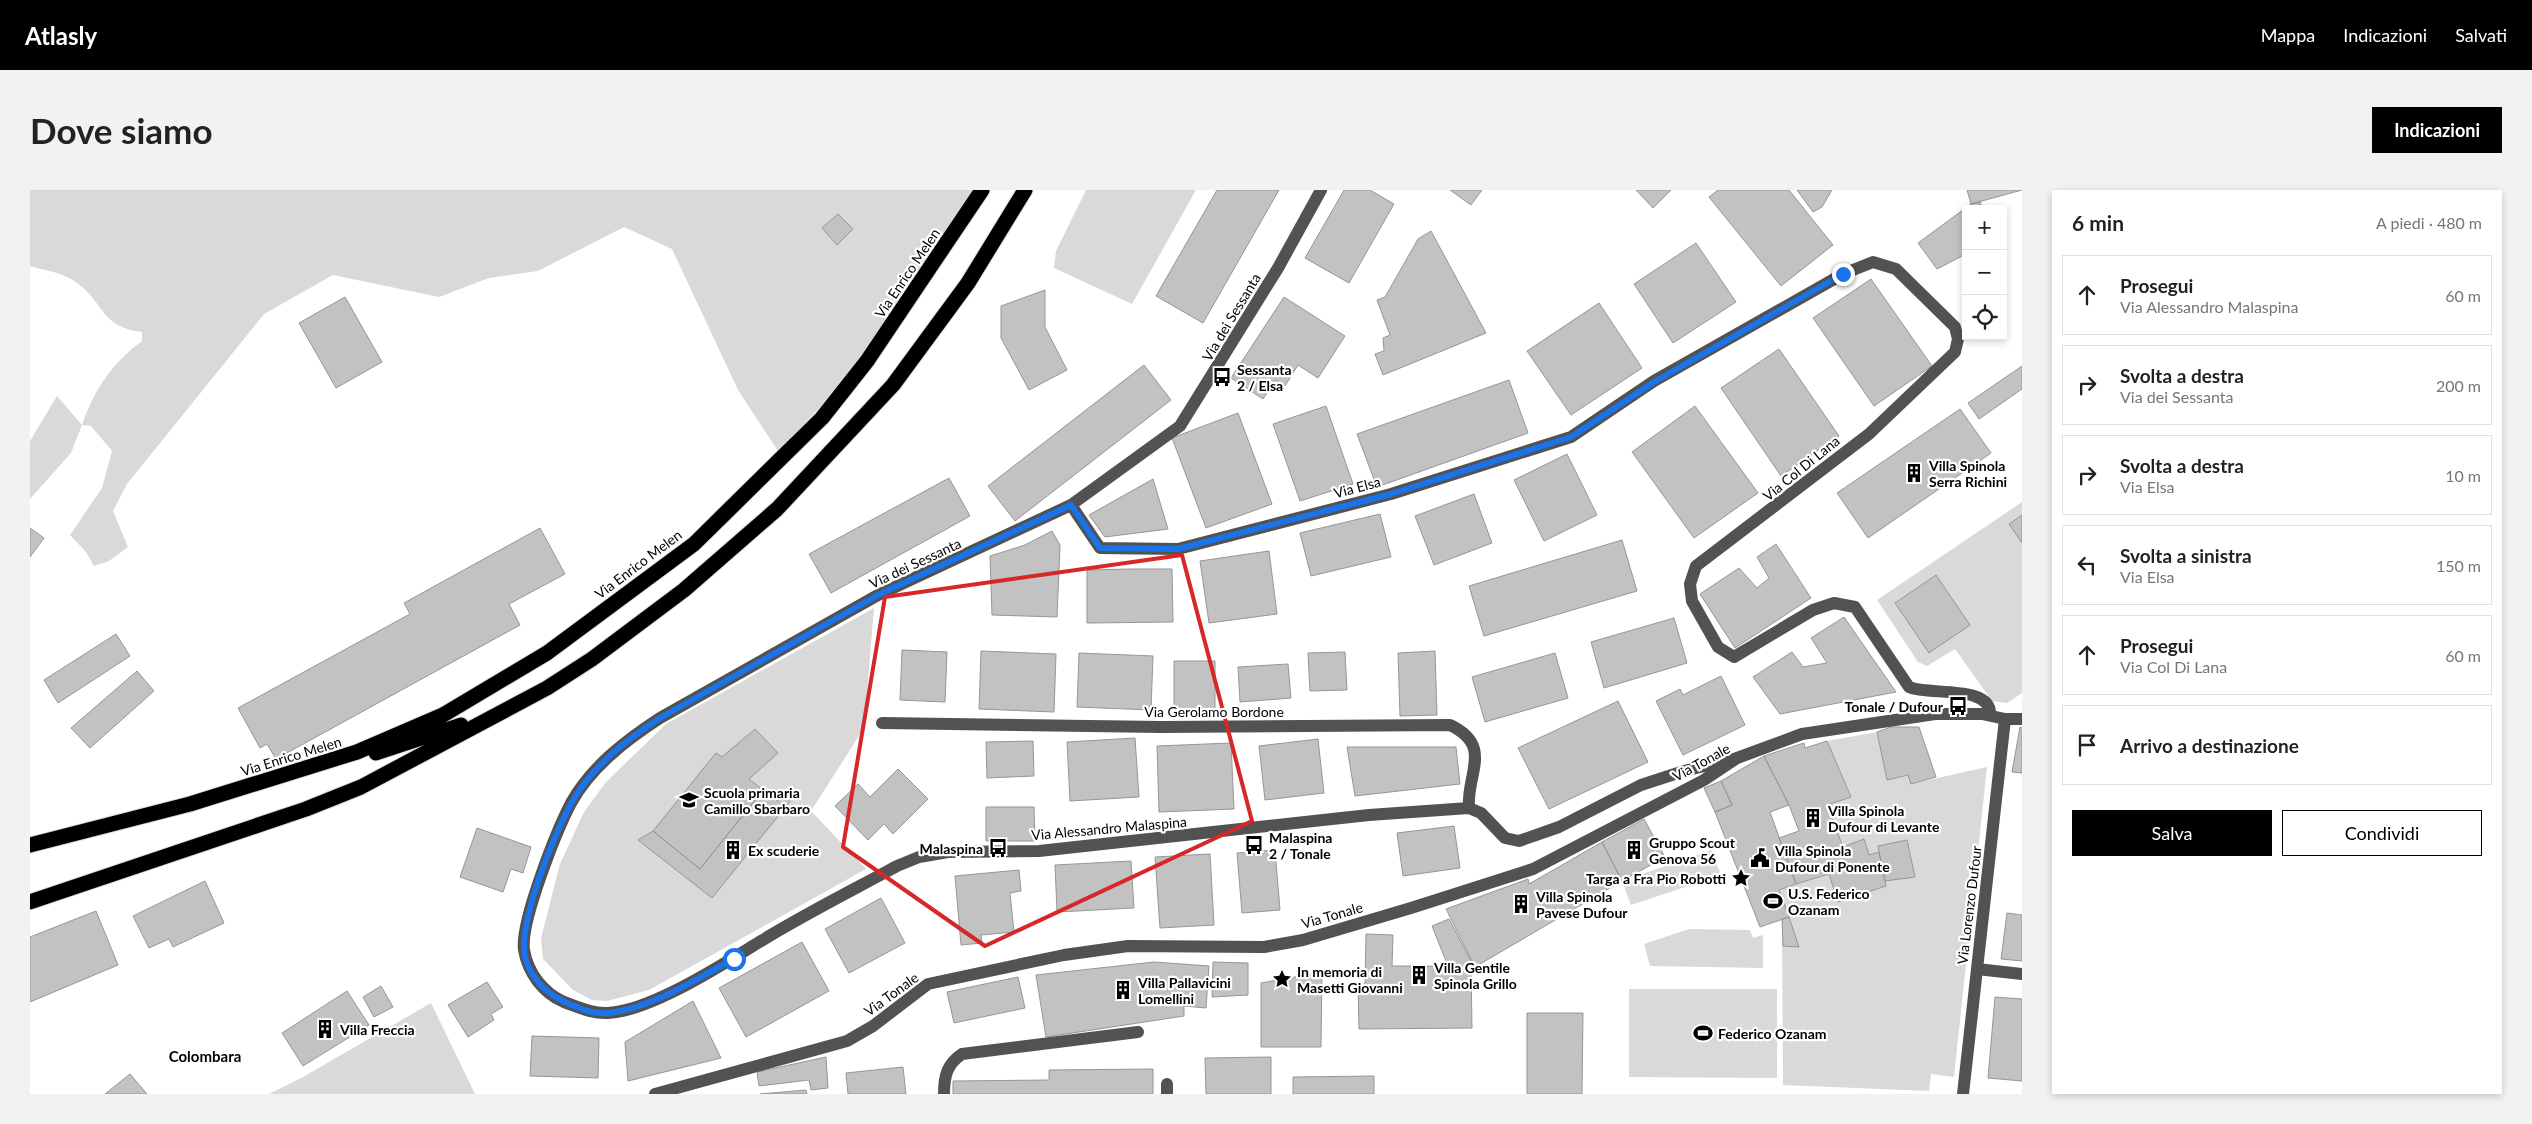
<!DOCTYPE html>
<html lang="it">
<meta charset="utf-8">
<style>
:root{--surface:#fff;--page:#f2f2f2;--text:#222;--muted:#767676;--line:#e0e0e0;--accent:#000}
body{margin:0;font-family:Lato,sans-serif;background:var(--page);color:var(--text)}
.controls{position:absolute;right:15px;top:15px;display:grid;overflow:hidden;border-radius:0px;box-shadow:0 2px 8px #0003}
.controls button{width:45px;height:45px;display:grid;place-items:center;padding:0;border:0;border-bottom:1px solid var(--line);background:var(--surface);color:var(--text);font:25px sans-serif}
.stop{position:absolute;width:15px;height:15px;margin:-11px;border:4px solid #1a73e8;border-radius:50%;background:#fff}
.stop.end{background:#1a73e8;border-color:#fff;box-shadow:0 1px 5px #0008}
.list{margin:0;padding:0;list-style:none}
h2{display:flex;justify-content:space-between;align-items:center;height:65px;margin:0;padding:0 20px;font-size:21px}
h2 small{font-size:16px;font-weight:400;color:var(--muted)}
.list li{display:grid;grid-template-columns:32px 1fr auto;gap:15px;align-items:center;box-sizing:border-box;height:80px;margin:0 10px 10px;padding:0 10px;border:1px solid var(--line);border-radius:0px}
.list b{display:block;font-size:19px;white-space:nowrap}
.list p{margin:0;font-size:16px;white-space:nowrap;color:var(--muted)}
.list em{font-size:16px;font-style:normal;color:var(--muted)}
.actions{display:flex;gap:10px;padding:15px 20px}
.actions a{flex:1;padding:11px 0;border:1px solid var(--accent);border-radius:0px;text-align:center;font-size:18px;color:var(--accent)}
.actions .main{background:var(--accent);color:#fff}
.icon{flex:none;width:28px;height:28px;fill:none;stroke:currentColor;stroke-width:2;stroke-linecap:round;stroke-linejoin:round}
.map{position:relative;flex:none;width:1992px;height:904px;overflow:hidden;border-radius:0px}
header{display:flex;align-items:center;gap:30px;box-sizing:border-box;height:70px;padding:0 25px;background:var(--accent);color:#fff}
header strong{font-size:24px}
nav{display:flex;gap:28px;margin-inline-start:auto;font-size:18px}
.intro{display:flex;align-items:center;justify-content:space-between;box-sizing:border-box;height:120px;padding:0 30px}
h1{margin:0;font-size:35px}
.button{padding:12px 22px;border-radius:0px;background:var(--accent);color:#fff;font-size:18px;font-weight:700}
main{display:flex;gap:30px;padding:0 30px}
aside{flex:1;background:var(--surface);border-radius:0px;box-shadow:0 2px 8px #0003}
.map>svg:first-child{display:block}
.green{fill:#d9d9d9}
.building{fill:#c2c2c2;stroke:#969696}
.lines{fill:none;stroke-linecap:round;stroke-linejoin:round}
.highway-casing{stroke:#dbdbdb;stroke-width:17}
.minor{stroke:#525252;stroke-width:12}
.highway{stroke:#000;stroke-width:15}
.route{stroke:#1a73e8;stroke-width:6}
.marked{fill:none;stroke:#d62828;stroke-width:4;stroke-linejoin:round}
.labels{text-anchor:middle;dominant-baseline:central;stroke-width:4.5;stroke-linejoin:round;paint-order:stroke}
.street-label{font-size:14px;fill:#000;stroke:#fff}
.poi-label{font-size:14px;font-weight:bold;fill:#000;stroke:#fff;text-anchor:start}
.neighbourhood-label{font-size:15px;font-weight:bold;fill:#000;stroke:#fff}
</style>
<header>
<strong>Atlasly</strong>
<nav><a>Mappa</a><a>Indicazioni</a><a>Salvati</a></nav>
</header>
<div class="intro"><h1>Dove siamo</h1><a class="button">Indicazioni</a></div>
<main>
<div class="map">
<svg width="1992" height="904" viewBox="0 0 1992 904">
<rect width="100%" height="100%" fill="#fff"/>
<path class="green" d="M 0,0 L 947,0 L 810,196 L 748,261 L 708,200 L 642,59 L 594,37 L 508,81 L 459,88 L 409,107 L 303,85 L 234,124 L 97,294 L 83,321 L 98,357 L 79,371 L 64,376 L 56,362 L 40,345 L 72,298 L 82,261 L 61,236 L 52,235 L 41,263 L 0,309 L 0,251 L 27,206 L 52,235 C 64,200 82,173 112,151 L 112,142 C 71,138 74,112 47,93 C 32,82 17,81 0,76 Z
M 1056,0 L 1166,0 L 1102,114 L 1024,78 L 1026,61 Z
M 1992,312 L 1992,503 L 1977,513 L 1962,511 L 1925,459 L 1897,476 L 1888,472 L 1847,410 Z
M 844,418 L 834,538 L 781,621 L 836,679 L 619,800 L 577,811 L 562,810 L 543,800 L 513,769 L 511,748 L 530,674 L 554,622 L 576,592 L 636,534 Z
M 1847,542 L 1857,590 L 1878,585 L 1881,594 L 1957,577 L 1924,887 L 1901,884 L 1899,901 L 1753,895 L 1752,729 L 1759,727 L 1749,700 L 1799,684 L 1808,712 L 1856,696 L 1855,691 L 1885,686 L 1877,650 L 1848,656 L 1849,662 L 1839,665 L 1834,649 L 1813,657 L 1797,615 L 1821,606 L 1797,551 Z
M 1681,660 L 1691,685 L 1601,715 L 1592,691 Z
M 1659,739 L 1720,740 L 1723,748 L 1733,745 L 1733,778 L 1620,776 L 1614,754 Z
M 1599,799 L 1747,799 L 1747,888 L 1599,887 Z
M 401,813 L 445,904 L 239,904 L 273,887 Z"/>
<path class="building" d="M 1187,0 L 1249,0 L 1173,133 L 1126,106 Z
M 1314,0 L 1340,0 L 1364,14 L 1319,93 L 1275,68 Z
M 1420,0 L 1452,0 L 1441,15 Z
M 1606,0 L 1641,0 L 1623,18 Z
M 1688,0 L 1759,0 L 1803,55 L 1751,96 L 1679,7 Z
M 1767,0 L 1802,0 L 1792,17 L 1783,22 Z
M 1937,0 L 1992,0 L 1941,14 Z
M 1950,12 L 1953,19 L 1936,19 L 1936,64 L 1907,79 L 1888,53 L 1941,14 Z
M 808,24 L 823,39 L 807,55 L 792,38 Z
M 1401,41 L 1456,143 L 1353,185 L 1345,164 L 1354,161 L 1353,148 L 1360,145 L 1347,110 L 1355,107 L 1388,49 Z
M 1666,53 L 1706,112 L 1643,153 L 1604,94 Z
M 1841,89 L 1902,176 L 1844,216 L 1783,128 Z
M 1015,100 L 1015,137 L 1037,180 L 999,200 L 971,148 L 971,116 Z
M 315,107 L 352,172 L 306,198 L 269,133 Z
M 1254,107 L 1315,146 L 1288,188 L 1268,175 L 1255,196 L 1245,190 L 1233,209 L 1201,188 Z
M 1569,113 L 1612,178 L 1541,225 L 1497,161 Z
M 1749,159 L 1809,246 L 1751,286 L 1691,198 Z
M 1114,175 L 1141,210 L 985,331 L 958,296 Z
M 1992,176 L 1992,199 L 1949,229 L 1938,213 Z
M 1479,190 L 1498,243 L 1347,297 L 1327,244 Z
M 1296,216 L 1323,294 L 1270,311 L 1243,234 Z
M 1665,216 L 1728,303 L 1664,348 L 1602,262 Z
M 1930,219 L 1961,263 L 1838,348 L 1807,303 Z
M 1208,223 L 1242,314 L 1176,338 L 1142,248 Z
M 1537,264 L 1567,325 L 1514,351 L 1484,290 Z
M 919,288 L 940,326 L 801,403 L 779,364 Z
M 1123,289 L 1138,339 L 1075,347 L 1059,325 Z
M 1444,304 L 1462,353 L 1404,375 L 1385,326 Z
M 1350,324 L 1361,367 L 1281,386 L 1270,343 Z
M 1992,325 L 1992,353 L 1979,334 Z
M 0,338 L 14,348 L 0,367 Z
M 510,338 L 535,384 L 479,414 L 490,435 L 246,569 L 237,554 L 230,558 L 208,518 L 380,424 L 374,413 Z
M 1022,341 L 1030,355 L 1027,427 L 962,425 L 960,366 L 995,355 Z
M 1592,350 L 1607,401 L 1454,446 L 1439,396 Z
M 1746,354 L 1781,408 L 1705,458 L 1670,404 L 1709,378 L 1727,398 L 1739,388 L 1727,367 Z
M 1239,361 L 1247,424 L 1179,433 L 1170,371 Z
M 1100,379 L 1142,379 L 1143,432 L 1057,433 L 1057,380 Z
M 1906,385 L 1940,435 L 1899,463 L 1865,413 Z
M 1814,427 L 1866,502 L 1750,524 L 1723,487 L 1762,462 L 1773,477 L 1797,473 L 1781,448 Z
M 1644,428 L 1657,473 L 1574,498 L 1561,452 Z
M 86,444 L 100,466 L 28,513 L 14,490 Z
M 872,460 L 917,462 L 915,512 L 870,510 Z
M 951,461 L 1026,464 L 1024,522 L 949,519 Z
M 1405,461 L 1407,525 L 1370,526 L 1368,463 Z
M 1315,462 L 1317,500 L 1280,501 L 1278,463 Z
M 1049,463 L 1123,466 L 1121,520 L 1047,517 Z
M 1525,463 L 1538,508 L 1455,532 L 1442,487 Z
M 1144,471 L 1185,471 L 1185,526 L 1144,526 Z
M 1258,474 L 1261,508 L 1210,512 L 1208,477 Z
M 107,481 L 124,501 L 60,558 L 41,538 Z
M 1691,486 L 1715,535 L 1653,565 L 1626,511 L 1650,499 L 1653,505 Z
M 1588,511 L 1618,572 L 1519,619 L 1488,558 Z
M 1861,537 L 1889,537 L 1906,587 L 1881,594 L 1878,585 L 1857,590 L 1847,542 Z
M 1990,537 L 1992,538 L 1992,583 L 1982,582 Z
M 725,539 L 748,563 L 719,589 L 733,600 L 670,679 L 623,641 L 686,563 L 692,567 Z
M 1105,548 L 1109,607 L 1040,611 L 1037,552 Z
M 1288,549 L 1294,603 L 1235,610 L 1229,556 Z
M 1003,551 L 1004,586 L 957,588 L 956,552 Z
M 1797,551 L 1821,607 L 1797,615 L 1813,657 L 1834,649 L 1839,665 L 1849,662 L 1856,696 L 1808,712 L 1799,684 L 1766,694 L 1749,648 L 1769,641 L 1759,615 L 1734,566 L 1774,553 L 1775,558 Z
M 1201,553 L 1204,619 L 1129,622 L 1127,556 Z
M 1317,557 L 1426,557 L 1430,594 L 1325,606 Z
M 1734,566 L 1759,615 L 1740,622 L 1766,694 L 1749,700 L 1759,727 L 1730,737 L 1685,622 L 1702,615 L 1691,591 Z
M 868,579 L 898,609 L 863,644 L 854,634 L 838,650 L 805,616 L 828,594 L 840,607 Z
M 1691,591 L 1702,615 L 1685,622 L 1674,598 Z
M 733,600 L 748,611 L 754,604 L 762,609 L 682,708 L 608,650 L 623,641 L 670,679 Z
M 956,617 L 1004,617 L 1005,651 L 956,651 Z
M 1614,629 L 1635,667 L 1592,691 L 1572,652 Z
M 1424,636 L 1430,678 L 1373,686 L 1367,643 Z
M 447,638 L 501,657 L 493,683 L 481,679 L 473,702 L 430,687 Z
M 1877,650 L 1885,687 L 1855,691 L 1848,656 Z
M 1572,652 L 1592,691 L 1445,777 L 1416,719 L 1498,689 L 1499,694 Z
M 1245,660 L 1250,720 L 1212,723 L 1207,663 Z
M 1180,664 L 1184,735 L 1130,738 L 1125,667 Z
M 1101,671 L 1104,718 L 1027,722 L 1025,675 Z
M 989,680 L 991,701 L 980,703 L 984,742 L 951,745 L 952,753 L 931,755 L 925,686 Z
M 175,691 L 194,733 L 143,757 L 139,749 L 119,758 L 103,726 Z
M 851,708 L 875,753 L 819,783 L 795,739 Z
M 66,721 L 88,775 L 0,812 L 0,747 Z
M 1977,723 L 1992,725 L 1992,771 L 1971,769 Z
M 1759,727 L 1769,757 L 1753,756 L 1752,729 Z
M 1419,729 L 1443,775 L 1441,776 L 1442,838 L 1329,839 L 1328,794 L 1335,794 L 1336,744 L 1363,745 L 1362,776 L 1418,776 L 1402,736 Z
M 772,752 L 799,801 L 716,847 L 689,798 Z
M 1124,772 L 1179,776 L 1176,818 L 1154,816 L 1154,826 L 1016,847 L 1006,785 Z
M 1183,772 L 1218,773 L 1218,805 L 1182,807 Z
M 1292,782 L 1291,857 L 1231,857 L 1231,793 Z
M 988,787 L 995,818 L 924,833 L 917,802 Z
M 457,792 L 473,817 L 461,824 L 464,830 L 438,847 L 418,815 Z
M 351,796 L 363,817 L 344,827 L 333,807 Z
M 317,801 L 339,835 L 273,876 L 252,843 Z
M 1965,807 L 1992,809 L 1992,891 L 1958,888 Z
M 663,811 L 691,868 L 598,891 L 595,852 Z
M 1497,823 L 1553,823 L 1552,904 L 1497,904 Z
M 502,846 L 569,848 L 568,888 L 500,886 Z
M 796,867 L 798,898 L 781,900 L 779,890 L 729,896 L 727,882 Z
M 1241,867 L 1241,904 L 1176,904 L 1175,868 Z
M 873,877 L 876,904 L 818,904 L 816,883 Z
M 1123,879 L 1123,904 L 923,904 L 923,891 L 1019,890 L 1019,880 Z
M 100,884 L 117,904 L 75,904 Z
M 1344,886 L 1344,904 L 1263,904 L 1263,887 Z
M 776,900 L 777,904 L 730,904 Z"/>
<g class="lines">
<g class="highway-casing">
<path id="highway" d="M 346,563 L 431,535
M 0,655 L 160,614 L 327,562 L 413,525 L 517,463 L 664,354 L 792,228 L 837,171 L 952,0
M 0,712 L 276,619 L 331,597 L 517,498 L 562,469 L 654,400 L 747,319 L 863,195 L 938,93 L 995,0"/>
</g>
<path class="minor" d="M 1291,0 L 1248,78 L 1150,236 L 1041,315 L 848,405 L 630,528 C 596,550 561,577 541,613 C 527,640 490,732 494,760 C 498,783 513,803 534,812 C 548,817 562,824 578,823 C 621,821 693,774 731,751 C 775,724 821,701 867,676 L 889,667 L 918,662 L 1009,661 L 1339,625 L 1439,618 L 1451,623 L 1475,648 L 1489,651 L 1529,637 L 1611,595 L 1654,581 L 1707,568
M 1041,315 L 1070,358 L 1148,359 L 1361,304 L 1541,247 L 1624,191 L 1813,84 L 1843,72 L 1866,79 L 1925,137 L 1928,149 L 1925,162 L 1839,244 L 1666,376 L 1660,394 L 1662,411 L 1688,457 L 1704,467 L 1783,420 L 1804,413 L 1825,417 L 1879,497 C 1898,506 1962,494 1960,525
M 852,533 L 1131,537 L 1420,535 C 1464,556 1436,584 1439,618
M 1947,779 L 1992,784
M 1137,894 L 1137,904
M 625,904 L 817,851 L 843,836 L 898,794 L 1034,765 L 1098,756 L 1234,757 L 1273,750 L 1381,718 L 1503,679 L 1674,590 L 1707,568 L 1772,544 L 1905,524 L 1952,524 L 1975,529 L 1992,529
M 914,904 C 914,886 917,874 932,864 L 1108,842
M 1933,904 L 1975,529"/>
<use href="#highway" class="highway"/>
</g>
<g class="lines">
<path class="route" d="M 704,769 C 665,789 623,818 579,823 C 563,825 549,818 535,812 C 514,803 494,781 494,757 C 494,720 523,647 541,614 C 561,577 596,550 630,528 L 848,405 L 1041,315 L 1070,358 L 1148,359 L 1361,304 L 1541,247 L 1624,192 L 1813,84"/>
</g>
<path class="marked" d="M 1152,365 L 1222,631 L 955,756 L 813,657 L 855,407 Z"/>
<defs>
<g id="bus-bare" transform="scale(1.5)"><path d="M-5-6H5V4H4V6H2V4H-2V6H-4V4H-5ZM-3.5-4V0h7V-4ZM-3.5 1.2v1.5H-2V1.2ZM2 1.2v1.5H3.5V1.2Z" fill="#000" stroke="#fff" stroke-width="2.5" paint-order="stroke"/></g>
<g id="building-bare" transform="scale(1.5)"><path d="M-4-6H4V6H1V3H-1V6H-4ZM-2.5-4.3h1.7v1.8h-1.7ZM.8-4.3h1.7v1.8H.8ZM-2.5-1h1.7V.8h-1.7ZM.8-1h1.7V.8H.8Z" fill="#000" stroke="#fff" stroke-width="2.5" paint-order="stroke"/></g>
<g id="school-bare" transform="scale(1.5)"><path d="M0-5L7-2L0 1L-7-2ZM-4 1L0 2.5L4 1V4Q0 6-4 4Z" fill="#000" stroke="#fff" stroke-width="2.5" paint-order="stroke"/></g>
<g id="civic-bare" transform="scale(1.5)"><path d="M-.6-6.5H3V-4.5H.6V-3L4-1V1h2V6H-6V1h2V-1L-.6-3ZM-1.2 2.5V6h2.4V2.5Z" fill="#000" stroke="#fff" stroke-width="2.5" paint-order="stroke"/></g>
<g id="sight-bare" transform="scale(1.5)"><path d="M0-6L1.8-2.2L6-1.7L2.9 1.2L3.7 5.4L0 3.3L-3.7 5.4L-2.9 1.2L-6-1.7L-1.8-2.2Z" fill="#000" stroke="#fff" stroke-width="2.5" paint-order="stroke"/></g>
<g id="stadium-bare" transform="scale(1.5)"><path d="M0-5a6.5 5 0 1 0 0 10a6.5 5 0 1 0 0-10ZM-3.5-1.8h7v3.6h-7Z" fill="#000" stroke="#fff" stroke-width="2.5" paint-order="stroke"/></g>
</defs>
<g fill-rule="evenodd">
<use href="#bus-bare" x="1192" y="187"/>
<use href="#building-bare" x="1884" y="283"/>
<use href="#bus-bare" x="1928" y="516"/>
<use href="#school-bare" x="659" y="610"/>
<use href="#building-bare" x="1783" y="628"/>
<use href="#bus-bare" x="1224" y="655"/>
<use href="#bus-bare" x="968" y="658"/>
<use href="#building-bare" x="703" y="660"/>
<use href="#building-bare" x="1604" y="660"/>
<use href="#civic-bare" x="1730" y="668"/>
<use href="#sight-bare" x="1711" y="688"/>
<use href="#stadium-bare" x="1743" y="711"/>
<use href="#building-bare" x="1491" y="714"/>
<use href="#building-bare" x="1389" y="785"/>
<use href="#sight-bare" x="1252" y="789"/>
<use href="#building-bare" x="1093" y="800"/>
<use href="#building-bare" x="295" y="839"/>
<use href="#stadium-bare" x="1673" y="843"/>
</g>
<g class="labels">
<g class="street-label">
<text transform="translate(877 83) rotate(-56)">Via Enrico Melen</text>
<text transform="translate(1201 127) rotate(-59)">Via dei Sessanta</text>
<text transform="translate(1771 278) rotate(-39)">Via Col Di Lana</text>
<text transform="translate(1327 297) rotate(-15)">Via Elsa</text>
<text transform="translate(885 373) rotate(-25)">Via dei Sessanta</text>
<text transform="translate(608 374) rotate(-37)">Via Enrico Melen</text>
<text x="1184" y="521">Via Gerolamo Bordone</text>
<text transform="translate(261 566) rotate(-17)">Via Enrico Melen</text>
<text transform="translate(1671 572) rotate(-29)">Via Tonale</text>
<text transform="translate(1079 638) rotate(-5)">Via Alessandro Malaspina</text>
<text transform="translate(1939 715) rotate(-83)">Via Lorenzo Dufour</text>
<text transform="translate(1302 725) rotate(-16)">Via Tonale</text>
<text transform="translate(861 804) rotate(-36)">Via Tonale</text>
</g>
<g class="poi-label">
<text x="1207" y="179">Sessanta<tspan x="1207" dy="16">2 / Elsa</tspan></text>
<text x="1899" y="275">Villa Spinola<tspan x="1899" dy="16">Serra Richini</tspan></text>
<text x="1913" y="516" text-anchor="end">Tonale / Dufour</text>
<text x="674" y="602">Scuola primaria<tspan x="674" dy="16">Camillo Sbarbaro</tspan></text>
<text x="1798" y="620">Villa Spinola<tspan x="1798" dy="16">Dufour di Levante</tspan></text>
<text x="1239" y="647">Malaspina<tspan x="1239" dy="16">2 / Tonale</tspan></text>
<text x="1619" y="652">Gruppo Scout<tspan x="1619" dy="16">Genova 56</tspan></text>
<text x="953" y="658" text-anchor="end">Malaspina</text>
<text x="718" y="660">Ex scuderie</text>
<text x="1745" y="660">Villa Spinola<tspan x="1745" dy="16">Dufour di Ponente</tspan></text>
<text x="1696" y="688" text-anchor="end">Targa a Fra Pio Robotti</text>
<text x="1758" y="703">U.S. Federico<tspan x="1758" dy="16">Ozanam</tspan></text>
<text x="1506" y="706">Villa Spinola<tspan x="1506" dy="16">Pavese Dufour</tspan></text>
<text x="1404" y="777">Villa Gentile<tspan x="1404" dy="16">Spinola Grillo</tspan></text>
<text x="1267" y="781">In memoria di<tspan x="1267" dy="16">Masetti Giovanni</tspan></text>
<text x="1108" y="792">Villa Pallavicini<tspan x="1108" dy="16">Lomellini</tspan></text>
<text x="310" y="839">Villa Freccia</text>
<text x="1688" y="843">Federico Ozanam</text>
</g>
<g class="neighbourhood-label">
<text x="175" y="866">Colombara</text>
</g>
</g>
</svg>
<div class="controls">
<button>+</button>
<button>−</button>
<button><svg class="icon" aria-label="locate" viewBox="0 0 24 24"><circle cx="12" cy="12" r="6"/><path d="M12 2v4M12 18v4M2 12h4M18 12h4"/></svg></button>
</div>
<div class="stop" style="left:704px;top:769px"></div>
<div class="stop end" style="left:1813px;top:84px"></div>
</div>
<aside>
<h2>6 min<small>A piedi · 480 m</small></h2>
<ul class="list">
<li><svg class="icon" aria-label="ahead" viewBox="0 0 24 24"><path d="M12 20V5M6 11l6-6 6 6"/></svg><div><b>Prosegui</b><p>Via Alessandro Malaspina</p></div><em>60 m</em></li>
<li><svg class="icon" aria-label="right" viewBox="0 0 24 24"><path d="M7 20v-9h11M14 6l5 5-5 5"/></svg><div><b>Svolta a destra</b><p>Via dei Sessanta</p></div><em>200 m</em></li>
<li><svg class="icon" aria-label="right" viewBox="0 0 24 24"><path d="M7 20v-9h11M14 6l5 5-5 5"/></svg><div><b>Svolta a destra</b><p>Via Elsa</p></div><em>10 m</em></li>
<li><svg class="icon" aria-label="left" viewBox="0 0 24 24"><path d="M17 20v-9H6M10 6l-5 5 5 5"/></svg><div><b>Svolta a sinistra</b><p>Via Elsa</p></div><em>150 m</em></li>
<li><svg class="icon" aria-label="ahead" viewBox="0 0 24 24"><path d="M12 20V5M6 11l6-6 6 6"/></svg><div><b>Prosegui</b><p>Via Col Di Lana</p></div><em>60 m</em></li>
<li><svg class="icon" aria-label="arrive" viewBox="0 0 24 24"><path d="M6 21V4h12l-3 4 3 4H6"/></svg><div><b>Arrivo a destinazione</b></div></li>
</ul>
<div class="actions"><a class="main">Salva</a><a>Condividi</a></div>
</aside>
</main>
